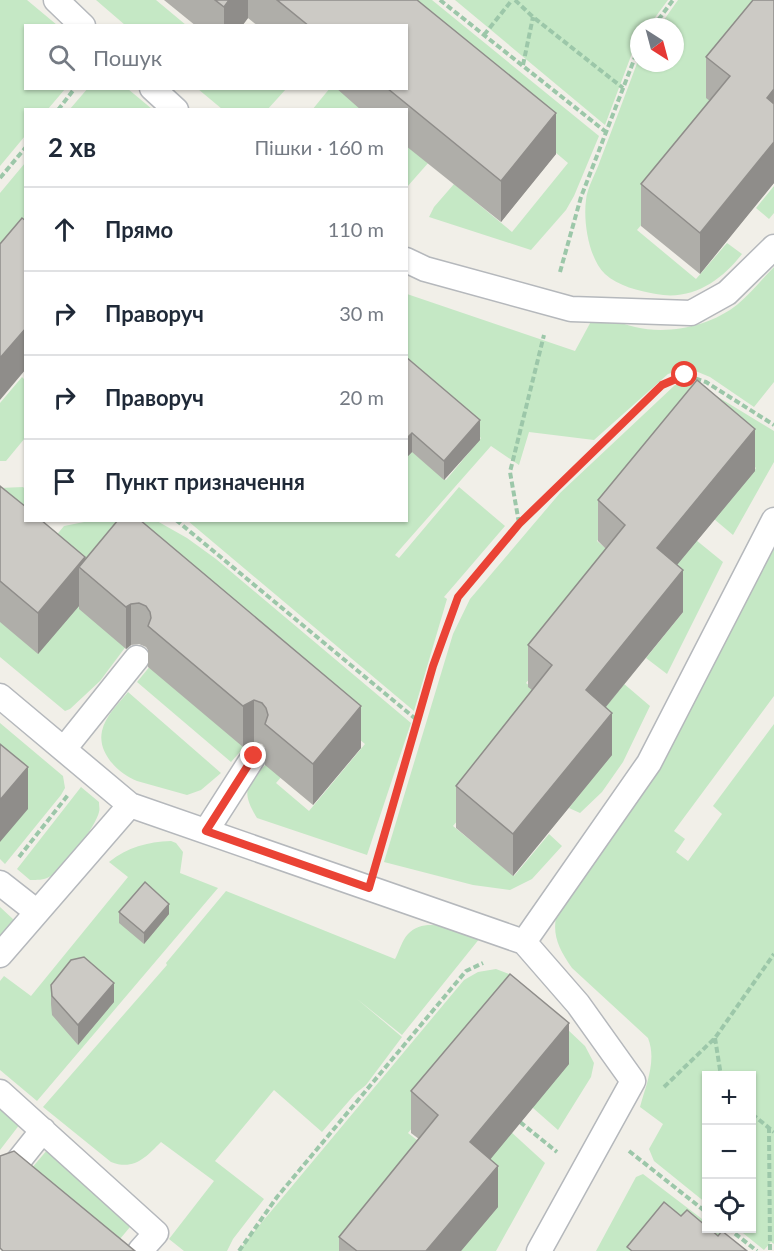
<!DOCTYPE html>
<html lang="uk">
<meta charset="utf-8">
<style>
:root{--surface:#fff;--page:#f2f2f3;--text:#1f2937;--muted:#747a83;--line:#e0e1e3}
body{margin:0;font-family:Lato,sans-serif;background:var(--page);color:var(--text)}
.controls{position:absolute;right:18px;bottom:18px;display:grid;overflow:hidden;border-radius:0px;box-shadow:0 2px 4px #0004}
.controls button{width:54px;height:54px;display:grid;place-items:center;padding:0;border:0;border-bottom:2px solid var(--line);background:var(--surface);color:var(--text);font:30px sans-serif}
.compass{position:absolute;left:630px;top:18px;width:54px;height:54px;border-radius:50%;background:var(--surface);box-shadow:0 2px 4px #0004;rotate:144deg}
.stop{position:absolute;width:18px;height:18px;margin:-14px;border:4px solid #ea4335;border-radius:50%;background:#fff}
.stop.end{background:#ea4335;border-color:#fff;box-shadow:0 2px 6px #0008}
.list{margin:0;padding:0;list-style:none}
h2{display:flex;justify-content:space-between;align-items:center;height:78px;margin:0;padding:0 24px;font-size:26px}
h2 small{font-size:20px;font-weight:400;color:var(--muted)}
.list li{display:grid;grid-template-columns:39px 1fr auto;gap:18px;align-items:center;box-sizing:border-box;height:84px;padding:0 24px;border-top:2px solid var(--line)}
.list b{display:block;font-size:22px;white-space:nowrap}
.list em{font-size:20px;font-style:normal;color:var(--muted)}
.icon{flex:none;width:33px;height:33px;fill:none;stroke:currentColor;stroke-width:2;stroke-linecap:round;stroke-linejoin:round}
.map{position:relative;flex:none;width:774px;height:1251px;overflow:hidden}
.search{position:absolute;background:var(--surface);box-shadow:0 2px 4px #0004;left:24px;top:24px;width:384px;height:66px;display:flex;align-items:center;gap:15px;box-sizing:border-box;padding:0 21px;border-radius:0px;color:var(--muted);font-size:22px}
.panel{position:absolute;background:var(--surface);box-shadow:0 2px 4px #0004;left:24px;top:108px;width:384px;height:414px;border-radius:0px}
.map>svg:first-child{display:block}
.green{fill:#c5e8c5}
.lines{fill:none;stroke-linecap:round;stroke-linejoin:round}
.lane-casing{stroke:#b5b8bc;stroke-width:27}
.path{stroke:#9cc7a9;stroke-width:4;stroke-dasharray:6 3;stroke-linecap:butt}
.lane{stroke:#fff;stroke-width:24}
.wall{fill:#afaea9}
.shaded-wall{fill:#8f8d8a}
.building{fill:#cccac5;stroke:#8f8d8a;stroke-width:1.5}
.route{stroke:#ea4335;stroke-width:8}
</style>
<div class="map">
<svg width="774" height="1251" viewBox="0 0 774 1251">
<rect width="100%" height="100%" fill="#f1efe8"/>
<path class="green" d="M 0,0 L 27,0 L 57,25 L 26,26 L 26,88 L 65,89 L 48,109 L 26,110 L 25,136 L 0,166 Z
M 96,0 L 156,0 L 186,25 L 125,25 Z
M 375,0 L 432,0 L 599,136 L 574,196 L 566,210 L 531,250 L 429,217 L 434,207 L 454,184 L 512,232 L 568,163 Z
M 455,0 L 668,0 L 648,27 L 639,27 L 639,40 L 634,48 L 605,125 Z
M 678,0 L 774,0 L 738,110 L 637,230 L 696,279 L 727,243 L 742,254 C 721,281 692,301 656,294 C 639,291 618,286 605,274 C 589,259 583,222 586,200 C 587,188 596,173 600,161 C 613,127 626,93 639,58 L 639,63 L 675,63 L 675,27 L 659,27 Z
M 88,88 L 128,89 L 152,109 L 70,109 Z
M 330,88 L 344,89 L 368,110 L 312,110 Z
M 198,89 L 286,89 L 267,110 L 222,109 Z
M 407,143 L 429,162 L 407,187 Z
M 25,163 L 25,261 L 0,287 L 0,193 Z
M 774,186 L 774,213 L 769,219 L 756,208 Z
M 774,267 L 774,382 L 754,407 L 710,377 L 693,370 L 684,369 L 668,374 L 594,440 L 529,432 L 519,465 L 491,446 L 395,555 L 399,558 L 459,487 L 505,526 L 444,597 L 447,599 L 414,711 L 188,521 L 406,520 L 406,454 L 410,450 L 446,480 L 481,438 L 407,374 L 407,294 L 575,351 L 595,314 C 608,318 622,324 635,327 C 669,335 711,326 738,304 C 751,293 762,279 774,267 Z
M 22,377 L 25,380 L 25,438 L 6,461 L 0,461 L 0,403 Z
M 683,383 L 700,386 L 774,431 L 774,462 L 733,535 L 714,519 L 756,468 L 697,418 L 597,541 L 623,563 L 526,683 L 554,705 L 453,826 L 514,876 L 549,834 L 562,846 L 532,879 L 510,890 L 473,885 L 384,862 L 453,634 L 470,599 L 560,493 L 675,385 Z
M 23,487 L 25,489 L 25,518 L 0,488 Z
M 89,521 L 157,521 L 187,538 L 216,559 L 411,723 L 367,855 L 257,818 C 239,789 248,784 268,762 L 283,775 L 276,783 L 309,811 L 365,744 L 128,546 L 87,595 L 40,555 L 64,526 Z
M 774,534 L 774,696 L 674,831 L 685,839 L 676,852 L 688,861 L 722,814 L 713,806 L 774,724 L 774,1244 L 771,1242 L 764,1250 L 738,1229 L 752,1228 L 752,1076 L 706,1076 L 706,1203 L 654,1161 L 649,1149 L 663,1124 L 640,1107 C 646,1084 657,1061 648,1038 L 572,968 C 556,945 550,930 560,903 L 655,777 Z
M 696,540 L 723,562 L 667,674 L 646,658 L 683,612 L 656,588 Z
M 79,604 L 127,645 L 100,681 L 70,709 L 65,711 L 0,657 L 0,622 Z
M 151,665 L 246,745 L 231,762 L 137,682 Z
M 623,683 L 650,706 L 623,762 L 602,792 L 580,813 L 569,808 L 612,753 L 585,731 Z
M 128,692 L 221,773 L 201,790 L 187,795 L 137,781 C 119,774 97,753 102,731 C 105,716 119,703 128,692 Z
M 0,723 L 63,776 L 65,788 L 61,795 L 5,864 L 0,859 Z
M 81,787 L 99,802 C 99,806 100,809 99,812 C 96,826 63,871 49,877 C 44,880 37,880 30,880 L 17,869 Z
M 171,841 L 176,843 L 183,852 L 180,873 L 218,888 L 37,1101 L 0,1070 L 0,981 L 4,976 L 31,996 L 128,877 L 109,862 C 128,847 147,842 171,841 Z
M 226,891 L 395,959 C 399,952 402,940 408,934 C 426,915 459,931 480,938 L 402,1035 L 357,999 L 402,1037 L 366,1085 L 355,1094 L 322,1132 L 274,1090 L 215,1161 L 264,1199 L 233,1239 L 227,1251 L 184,1251 L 169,1239 L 214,1181 L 161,1142 C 146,1157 134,1171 111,1162 L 43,1107 L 167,965 L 166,963 Z
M 0,907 L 14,920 L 0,936 Z
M 496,969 L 509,974 L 585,1046 L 594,1063 L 591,1077 L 558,1130 L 533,1108 L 508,1013 L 408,1133 L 436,1155 L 356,1251 L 241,1251 L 243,1245 L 464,980 L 478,972 Z
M 0,1108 L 20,1124 L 0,1150 Z
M 510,1131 L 545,1163 L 496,1251 L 462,1251 L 459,1248 L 470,1184 Z
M 48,1149 L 135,1221 L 110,1251 L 13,1190 Z
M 643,1174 L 706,1222 L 706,1228 L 714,1229 L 744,1251 L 596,1251 L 636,1177 Z"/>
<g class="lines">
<g class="lane-casing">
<path id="lane" d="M 56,0 L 83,26
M 152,88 L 176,110
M 406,260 L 425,269 L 571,309 L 691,313 L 727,293 L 774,247
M 0,696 L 130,805 L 524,942 L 578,1004 L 633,1081 L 539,1251
M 64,749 L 137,658
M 206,831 L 254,756
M 0,883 L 37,912
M 524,942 L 649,763 L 774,520
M 0,955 L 130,805
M 0,1092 L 156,1233 L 140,1251
M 0,1184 L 43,1130"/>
</g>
<path class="path" d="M 440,0 L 606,132
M 515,0 L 533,17 L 623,88
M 653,27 L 673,0
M 484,35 L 512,0
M 523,65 L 533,17
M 58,110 L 75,88
M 0,178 L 26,147
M 560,272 L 581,197 L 639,47
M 176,520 L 417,720
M 519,523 L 510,472 L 544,335
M 19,857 L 68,795
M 377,857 L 433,666 L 458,597 L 519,524 L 662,385 L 685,375 L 706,382 L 774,425
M 715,1038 L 721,1076
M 664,1087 L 715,1038 L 774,954
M 752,1114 L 774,1132
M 520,1122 L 557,1152
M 769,1127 L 770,1251
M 629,1151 L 706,1212
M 728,1228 L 757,1251
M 239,1251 L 277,1197 L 466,971 L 483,963"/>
<use href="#lane" class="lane"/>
</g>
<path class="wall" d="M 164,0 L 417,0 L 556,154 L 501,222 L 406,146 L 406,110 L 361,110 L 336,88 L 406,88 L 406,26 L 258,26 L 248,18 L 242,26 L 196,26 Z
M 774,0 L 774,183 L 700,274 L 641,226 L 641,184 L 710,101 L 706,98 L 706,57 Z
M 406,357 L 480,440 L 444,480 L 412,452 L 406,458 Z
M 755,471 L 677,565 L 683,612 L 606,707 L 612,755 L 513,876 L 456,828 L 456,786 L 532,690 L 528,687 L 528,645 L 606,549 L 598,541 L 598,500 Z
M 0,486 L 85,560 L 361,748 L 313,805 L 265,765 L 265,748 L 262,744 L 254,742 L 243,747 L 148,667 L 148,650 L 146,647 L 139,644 L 131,645 L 126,649 L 79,609 L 79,606 L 38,654 L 0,622 Z
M 119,912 L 169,914 L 144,944 L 119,923 Z
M 51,985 L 114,1002 L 78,1045 L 52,1015 L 51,1004 Z
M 569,1064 L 490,1159 L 498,1207 L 461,1251 L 339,1251 L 339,1237 L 419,1139 L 411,1133 L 411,1091 Z"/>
<path class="shaded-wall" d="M 229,0 L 248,0 L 248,18 L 242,26 L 224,26 L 224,7 Z
M 774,89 L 774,131 L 767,98 Z
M 556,113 L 556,154 L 501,222 L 501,181 Z
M 774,142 L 774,183 L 700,274 L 700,233 Z
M 26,328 L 26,369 L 0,400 L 0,358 Z
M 480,420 L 480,440 L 444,480 L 444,461 Z
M 755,429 L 755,471 L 657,589 L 657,548 Z
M 412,433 L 412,452 L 406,458 L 406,439 Z
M 85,557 L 85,573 L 79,567 L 79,606 L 38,654 L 38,613 Z
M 683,570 L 683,612 L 586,731 L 586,690 Z
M 131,604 L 131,645 L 126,649 L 126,607 Z
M 254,700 L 254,742 L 243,747 L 243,706 Z
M 361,706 L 361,748 L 313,805 L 313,764 Z
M 612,713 L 612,755 L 513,876 L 513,834 Z
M 28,767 L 28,809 L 0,842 L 0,800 Z
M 169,904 L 169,914 L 144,944 L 144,933 Z
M 114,983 L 114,1002 L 78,1045 L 78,1025 Z
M 569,1023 L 569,1064 L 470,1184 L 470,1142 Z
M 498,1166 L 498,1207 L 461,1251 L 426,1251 Z"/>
<path class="building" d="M 215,0 L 229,0 L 224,7 Z
M 277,0 L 417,0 L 556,113 L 501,181 L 387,88 L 406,88 L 406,26 L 309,26 Z
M 753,0 L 774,0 L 774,89 L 767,98 L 774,104 L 774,142 L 700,233 L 641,184 L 730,76 L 706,57 Z
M 22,218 L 26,221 L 26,328 L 0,358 L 0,244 Z
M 406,357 L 480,420 L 444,461 L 412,433 L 406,439 Z
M 697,380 L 755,429 L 657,548 L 683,570 L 586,690 L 612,713 L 513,834 L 456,786 L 552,665 L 528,645 L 625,525 L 598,500 Z
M 0,486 L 26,507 L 26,520 L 41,520 L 85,557 L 38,613 L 0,581 Z
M 118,520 L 140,520 L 361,706 L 313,764 L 265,724 L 268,715 L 266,708 L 262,703 L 254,700 L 243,706 L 148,626 L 151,618 L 150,612 L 146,606 L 139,603 L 131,604 L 126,607 L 79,567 Z
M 0,744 L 28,767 L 0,800 Z
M 145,882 L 169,904 L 144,933 L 119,912 Z
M 84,957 L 114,983 L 78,1025 L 52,996 L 51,985 L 71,960 Z
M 510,974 L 569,1023 L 470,1142 L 498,1166 L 426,1251 L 357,1251 L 339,1237 L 438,1115 L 411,1091 Z
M 14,1151 L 135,1251 L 3,1251 L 0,1248 L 0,1156 Z
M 664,1202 L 681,1216 L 687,1210 L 706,1226 L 706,1228 L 709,1228 L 718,1236 L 722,1231 L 747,1251 L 632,1251 L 627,1247 Z"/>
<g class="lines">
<path class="route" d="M 254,756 L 206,831 L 369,888 L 433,666 L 458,597 L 519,524 L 662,385 L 685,375"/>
</g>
</svg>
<div class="controls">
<button>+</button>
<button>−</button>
<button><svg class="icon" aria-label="locate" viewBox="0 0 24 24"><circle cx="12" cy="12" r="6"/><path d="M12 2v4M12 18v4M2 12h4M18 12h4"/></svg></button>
</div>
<svg class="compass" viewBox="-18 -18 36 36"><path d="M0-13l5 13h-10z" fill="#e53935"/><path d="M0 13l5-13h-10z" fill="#747a83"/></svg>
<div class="stop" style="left:685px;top:375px"></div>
<div class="stop end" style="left:254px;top:756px"></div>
<div class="search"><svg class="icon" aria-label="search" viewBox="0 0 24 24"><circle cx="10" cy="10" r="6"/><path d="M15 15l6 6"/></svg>Пошук</div>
<section class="panel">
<h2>2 хв<small>Пішки · 160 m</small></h2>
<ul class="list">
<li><svg class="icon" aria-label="ahead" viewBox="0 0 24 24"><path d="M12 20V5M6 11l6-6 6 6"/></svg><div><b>Прямо</b></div><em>110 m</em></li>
<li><svg class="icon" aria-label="right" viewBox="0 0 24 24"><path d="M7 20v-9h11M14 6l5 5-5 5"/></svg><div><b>Праворуч</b></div><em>30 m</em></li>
<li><svg class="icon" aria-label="right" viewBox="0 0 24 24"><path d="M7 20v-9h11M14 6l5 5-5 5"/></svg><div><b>Праворуч</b></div><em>20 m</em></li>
<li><svg class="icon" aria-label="arrive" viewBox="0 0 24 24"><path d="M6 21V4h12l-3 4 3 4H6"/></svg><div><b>Пункт призначення</b></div></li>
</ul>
</section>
</div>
